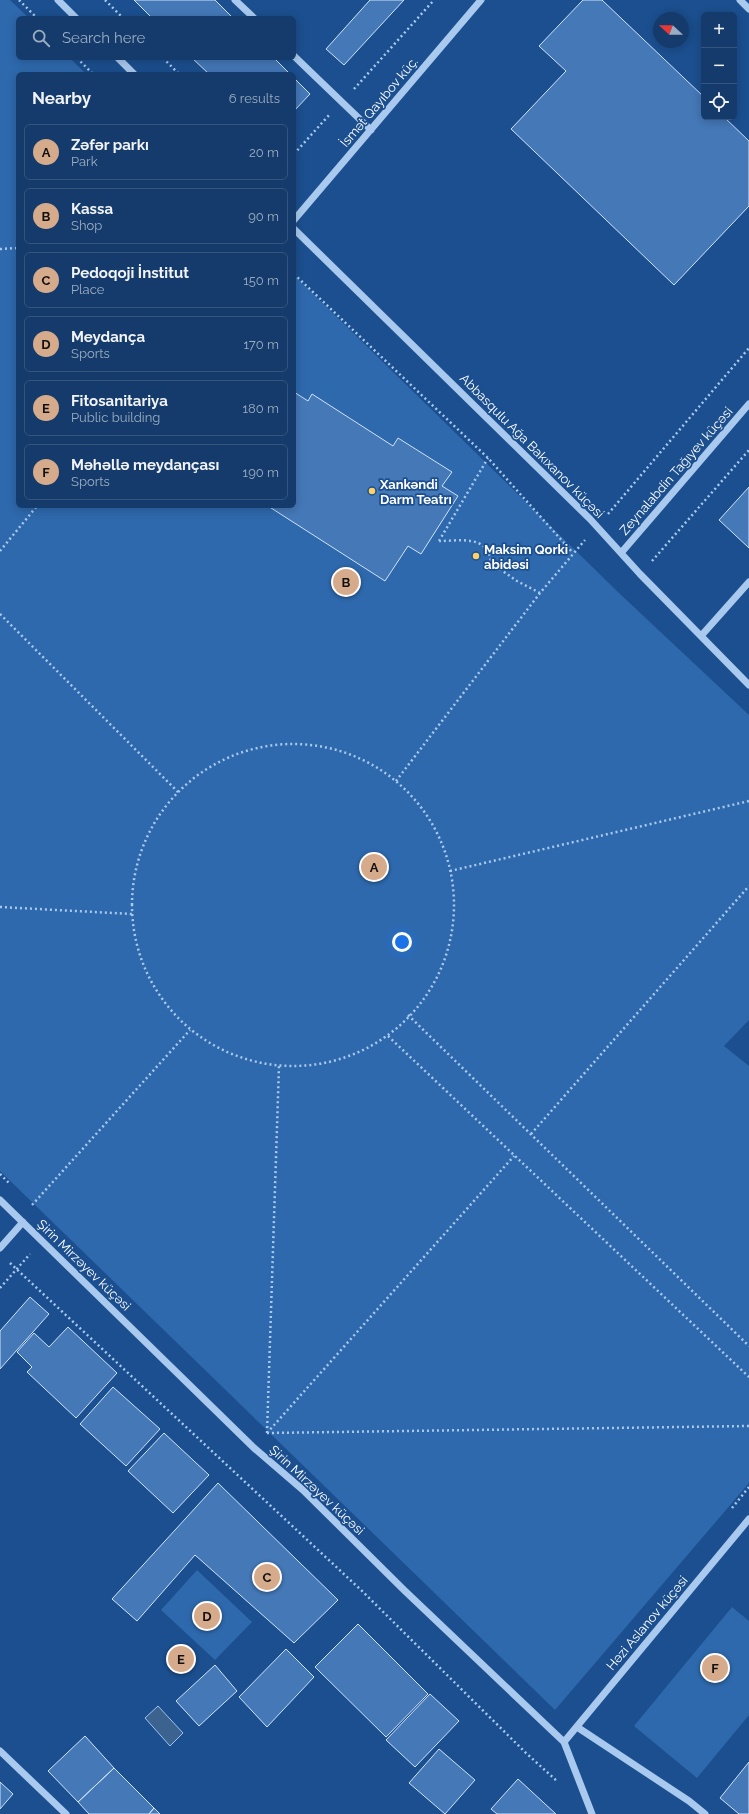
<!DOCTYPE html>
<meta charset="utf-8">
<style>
:root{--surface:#143b6b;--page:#214673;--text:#f1f3f6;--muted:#9dadc1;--line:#33557e;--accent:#d6ab8b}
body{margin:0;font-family:Raleway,sans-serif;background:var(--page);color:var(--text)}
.controls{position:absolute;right:12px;top:12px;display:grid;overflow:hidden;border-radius:6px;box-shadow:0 2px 10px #0003}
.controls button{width:36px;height:36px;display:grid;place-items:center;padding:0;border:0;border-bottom:1px solid var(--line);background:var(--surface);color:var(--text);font:20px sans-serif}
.compass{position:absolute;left:653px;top:12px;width:36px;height:36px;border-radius:50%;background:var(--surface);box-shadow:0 2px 10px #0003;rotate:292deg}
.you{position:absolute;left:402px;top:942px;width:14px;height:14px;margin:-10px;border:3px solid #fff;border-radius:50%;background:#1a73e8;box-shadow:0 0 0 6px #1a73e833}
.badge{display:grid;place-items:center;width:26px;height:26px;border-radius:50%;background:var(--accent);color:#111;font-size:13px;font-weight:700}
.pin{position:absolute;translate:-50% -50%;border:2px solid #fff;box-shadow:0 1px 4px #0006}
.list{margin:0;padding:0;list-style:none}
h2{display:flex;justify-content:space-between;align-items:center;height:52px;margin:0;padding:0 16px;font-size:17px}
h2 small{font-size:13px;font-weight:400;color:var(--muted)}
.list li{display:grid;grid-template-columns:26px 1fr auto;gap:12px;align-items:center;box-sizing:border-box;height:56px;margin:0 8px 8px;padding:0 8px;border:1px solid var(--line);border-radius:6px}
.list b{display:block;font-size:15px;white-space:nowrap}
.list p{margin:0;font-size:13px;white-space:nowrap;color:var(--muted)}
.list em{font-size:13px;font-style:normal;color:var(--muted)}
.icon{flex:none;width:22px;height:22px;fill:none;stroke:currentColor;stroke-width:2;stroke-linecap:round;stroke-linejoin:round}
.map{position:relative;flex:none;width:749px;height:1814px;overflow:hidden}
.search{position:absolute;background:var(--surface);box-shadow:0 2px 10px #0003;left:16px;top:16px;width:280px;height:44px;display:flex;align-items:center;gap:10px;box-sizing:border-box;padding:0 14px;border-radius:6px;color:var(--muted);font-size:15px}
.panel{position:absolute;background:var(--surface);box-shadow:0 2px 10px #0003;left:16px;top:72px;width:280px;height:436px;border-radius:6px}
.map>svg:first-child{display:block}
.green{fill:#2e69ad}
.water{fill:#3c6290;stroke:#9cc4f0}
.building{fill:#4478b7;stroke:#cfe3fa}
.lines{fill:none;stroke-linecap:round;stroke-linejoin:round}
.path{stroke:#a9c9ee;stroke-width:2.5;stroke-dasharray:2 3;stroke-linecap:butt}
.minor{stroke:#a9c9ee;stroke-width:7}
.poi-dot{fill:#ffd166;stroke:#1b4f8f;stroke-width:1.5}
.labels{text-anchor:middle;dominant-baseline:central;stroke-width:3.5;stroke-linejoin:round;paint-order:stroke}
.street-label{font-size:13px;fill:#fff;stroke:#1b4f8f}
.poi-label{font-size:13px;font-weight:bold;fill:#fff;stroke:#1b4f8f;text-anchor:start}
</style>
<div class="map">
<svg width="749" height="1814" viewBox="0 0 749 1814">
<rect width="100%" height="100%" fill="#1b4f8f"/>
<path class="green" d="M 0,0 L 10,0 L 29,18 L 18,18 L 18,58 L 70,58 L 86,74 L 18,74 L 18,506 L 294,506 L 294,275 L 619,593 L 749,715 L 749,1020 L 724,1046 L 749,1066 L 749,1483 L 555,1710 L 0,1171 Z
M 197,1570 L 252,1622 L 215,1660 L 161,1610 Z
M 732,1607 L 749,1621 L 749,1715 L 697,1778 L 634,1726 Z"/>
<path class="water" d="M 158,1706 L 183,1733 L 170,1746 L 145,1718 Z"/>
<path class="building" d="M 134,0 L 215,0 L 233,18 L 152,18 Z
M 370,0 L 404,0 L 344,65 L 326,49 Z
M 583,0 L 602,0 L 704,97 L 704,117 L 724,117 L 749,141 L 749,206 L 674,285 L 511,129 L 566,71 L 539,46 Z
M 192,58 L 274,58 L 290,74 L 209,74 Z
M 294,78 L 310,94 L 294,111 Z
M 294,392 L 308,401 L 312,394 L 393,446 L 398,438 L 452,472 L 442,486 L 458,496 L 421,554 L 408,546 L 385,581 L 268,506 L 294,506 Z
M 749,487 L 749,548 L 719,520 Z
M 30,1297 L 49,1314 L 0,1369 L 0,1331 Z
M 68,1327 L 117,1373 L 76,1418 L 27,1372 L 32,1367 L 17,1352 L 34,1333 L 49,1347 Z
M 113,1387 L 160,1429 L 126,1466 L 80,1424 Z
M 164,1433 L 209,1475 L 173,1513 L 128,1471 Z
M 218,1483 L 338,1600 L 294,1643 L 195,1555 L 137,1621 L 112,1599 Z
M 358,1624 L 428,1694 L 386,1737 L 315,1667 Z
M 286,1649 L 314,1677 L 267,1727 L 239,1697 Z
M 215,1665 L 237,1691 L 199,1726 L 176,1701 Z
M 430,1694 L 459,1721 L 415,1767 L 386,1740 Z
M 85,1736 L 114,1768 L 78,1802 L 48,1771 Z
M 439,1749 L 475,1780 L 445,1814 L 409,1783 Z
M 749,1762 L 749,1814 L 739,1814 L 720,1798 Z
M 114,1768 L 154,1808 L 149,1814 L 89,1814 L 78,1802 Z
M 518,1779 L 556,1814 L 497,1814 L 491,1809 Z
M 0,1782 L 13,1794 L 0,1809 Z
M 154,1808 L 160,1814 L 149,1814 Z"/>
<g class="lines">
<path class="path" d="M 19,0 L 37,18
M 105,0 L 123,18
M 77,58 L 93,74
M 163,58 L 179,74
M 354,89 L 434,0
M 294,154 L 330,114
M 0,249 L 18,248
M 294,274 L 488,458 L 573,553
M 608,514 L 749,348
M 439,541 C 460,541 488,534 491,563 L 517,581 L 540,593
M 439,541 L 488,458
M 0,551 L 37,506
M 652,561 L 749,450
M 0,614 L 178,792
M132 905a161 161 0 1 1 322 0a161 161 0 1 1-322 0Z
M 396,781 L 540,593 L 585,540
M 450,871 L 749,801
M 0,907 L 132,914
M 408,1015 L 749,1346
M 388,1036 L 749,1377
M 531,1134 L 749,886
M 0,1174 L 9,1183
M 32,1205 L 190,1030
M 10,1263 L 361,1590 L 526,1753 L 558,1782
M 0,1288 L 30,1254
M 267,1433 L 749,1426
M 267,1433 L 514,1156
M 267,1433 L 279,1066
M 732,1508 L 749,1487"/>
<path class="minor" d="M 58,0 L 76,18
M 235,0 L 254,18
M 740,0 L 749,9
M 294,56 L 371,130
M 118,58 L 134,74
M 294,220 L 481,0
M 294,229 L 590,519 L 640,574 L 749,685
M 621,553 L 749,404
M 701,636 L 749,582
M 0,1200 L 254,1448 L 303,1490 L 405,1591 L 564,1742 L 592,1814
M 0,1248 L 23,1222
M 577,1727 L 689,1801 L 705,1814
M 564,1742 L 749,1519
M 0,1751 L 66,1814"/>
</g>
<g class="poi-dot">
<circle cx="372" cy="491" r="4"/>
<circle cx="476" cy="556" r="4"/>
</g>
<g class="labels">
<g class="street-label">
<text transform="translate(379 102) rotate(-50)">İsmət Qayıbov küç.</text>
<text transform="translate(532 446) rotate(45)">Abbasqulu Ağa Bakıxanov küçəsi</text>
<text transform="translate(676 471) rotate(-49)">Zeynalabdin Tağıyev küçəsi</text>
<text transform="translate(84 1265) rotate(44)">Şirin Mirzəyev küçəsi</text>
<text transform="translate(317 1490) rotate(43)">Şirin Mirzəyev küçəsi</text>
<text transform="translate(647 1623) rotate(-50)">Həzi Aslanov küçəsi</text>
</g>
<g class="poi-label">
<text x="380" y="484">Xankəndi<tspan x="380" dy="15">Darm Teatrı</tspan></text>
<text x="484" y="549">Maksim Qorki<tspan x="484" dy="15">abidəsi</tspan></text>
</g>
</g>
</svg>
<div class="controls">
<button>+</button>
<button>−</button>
<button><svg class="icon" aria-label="locate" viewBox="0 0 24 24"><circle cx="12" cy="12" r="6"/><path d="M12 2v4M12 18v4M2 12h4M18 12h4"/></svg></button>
</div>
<svg class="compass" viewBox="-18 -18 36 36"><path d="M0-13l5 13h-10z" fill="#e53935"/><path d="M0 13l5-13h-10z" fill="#9dadc1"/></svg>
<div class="you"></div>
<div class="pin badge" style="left:374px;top:867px">A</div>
<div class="pin badge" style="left:346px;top:582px">B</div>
<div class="pin badge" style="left:267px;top:1577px">C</div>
<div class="pin badge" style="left:207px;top:1616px">D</div>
<div class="pin badge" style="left:181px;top:1659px">E</div>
<div class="pin badge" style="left:715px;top:1668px">F</div>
<div class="search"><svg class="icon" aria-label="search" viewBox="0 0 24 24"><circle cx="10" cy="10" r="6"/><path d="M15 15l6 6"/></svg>Search here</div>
<section class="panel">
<h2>Nearby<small>6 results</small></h2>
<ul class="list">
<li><span class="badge">A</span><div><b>Zəfər parkı</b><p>Park</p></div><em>20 m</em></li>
<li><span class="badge">B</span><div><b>Kassa</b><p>Shop</p></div><em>90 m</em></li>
<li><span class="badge">C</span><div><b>Pedoqoji İnstitut</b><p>Place</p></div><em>150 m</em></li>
<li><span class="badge">D</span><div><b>Meydança</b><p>Sports</p></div><em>170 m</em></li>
<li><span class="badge">E</span><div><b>Fitosanitariya</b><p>Public building</p></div><em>180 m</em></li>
<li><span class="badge">F</span><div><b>Məhəllə meydançası</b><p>Sports</p></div><em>190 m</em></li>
</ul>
</section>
</div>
